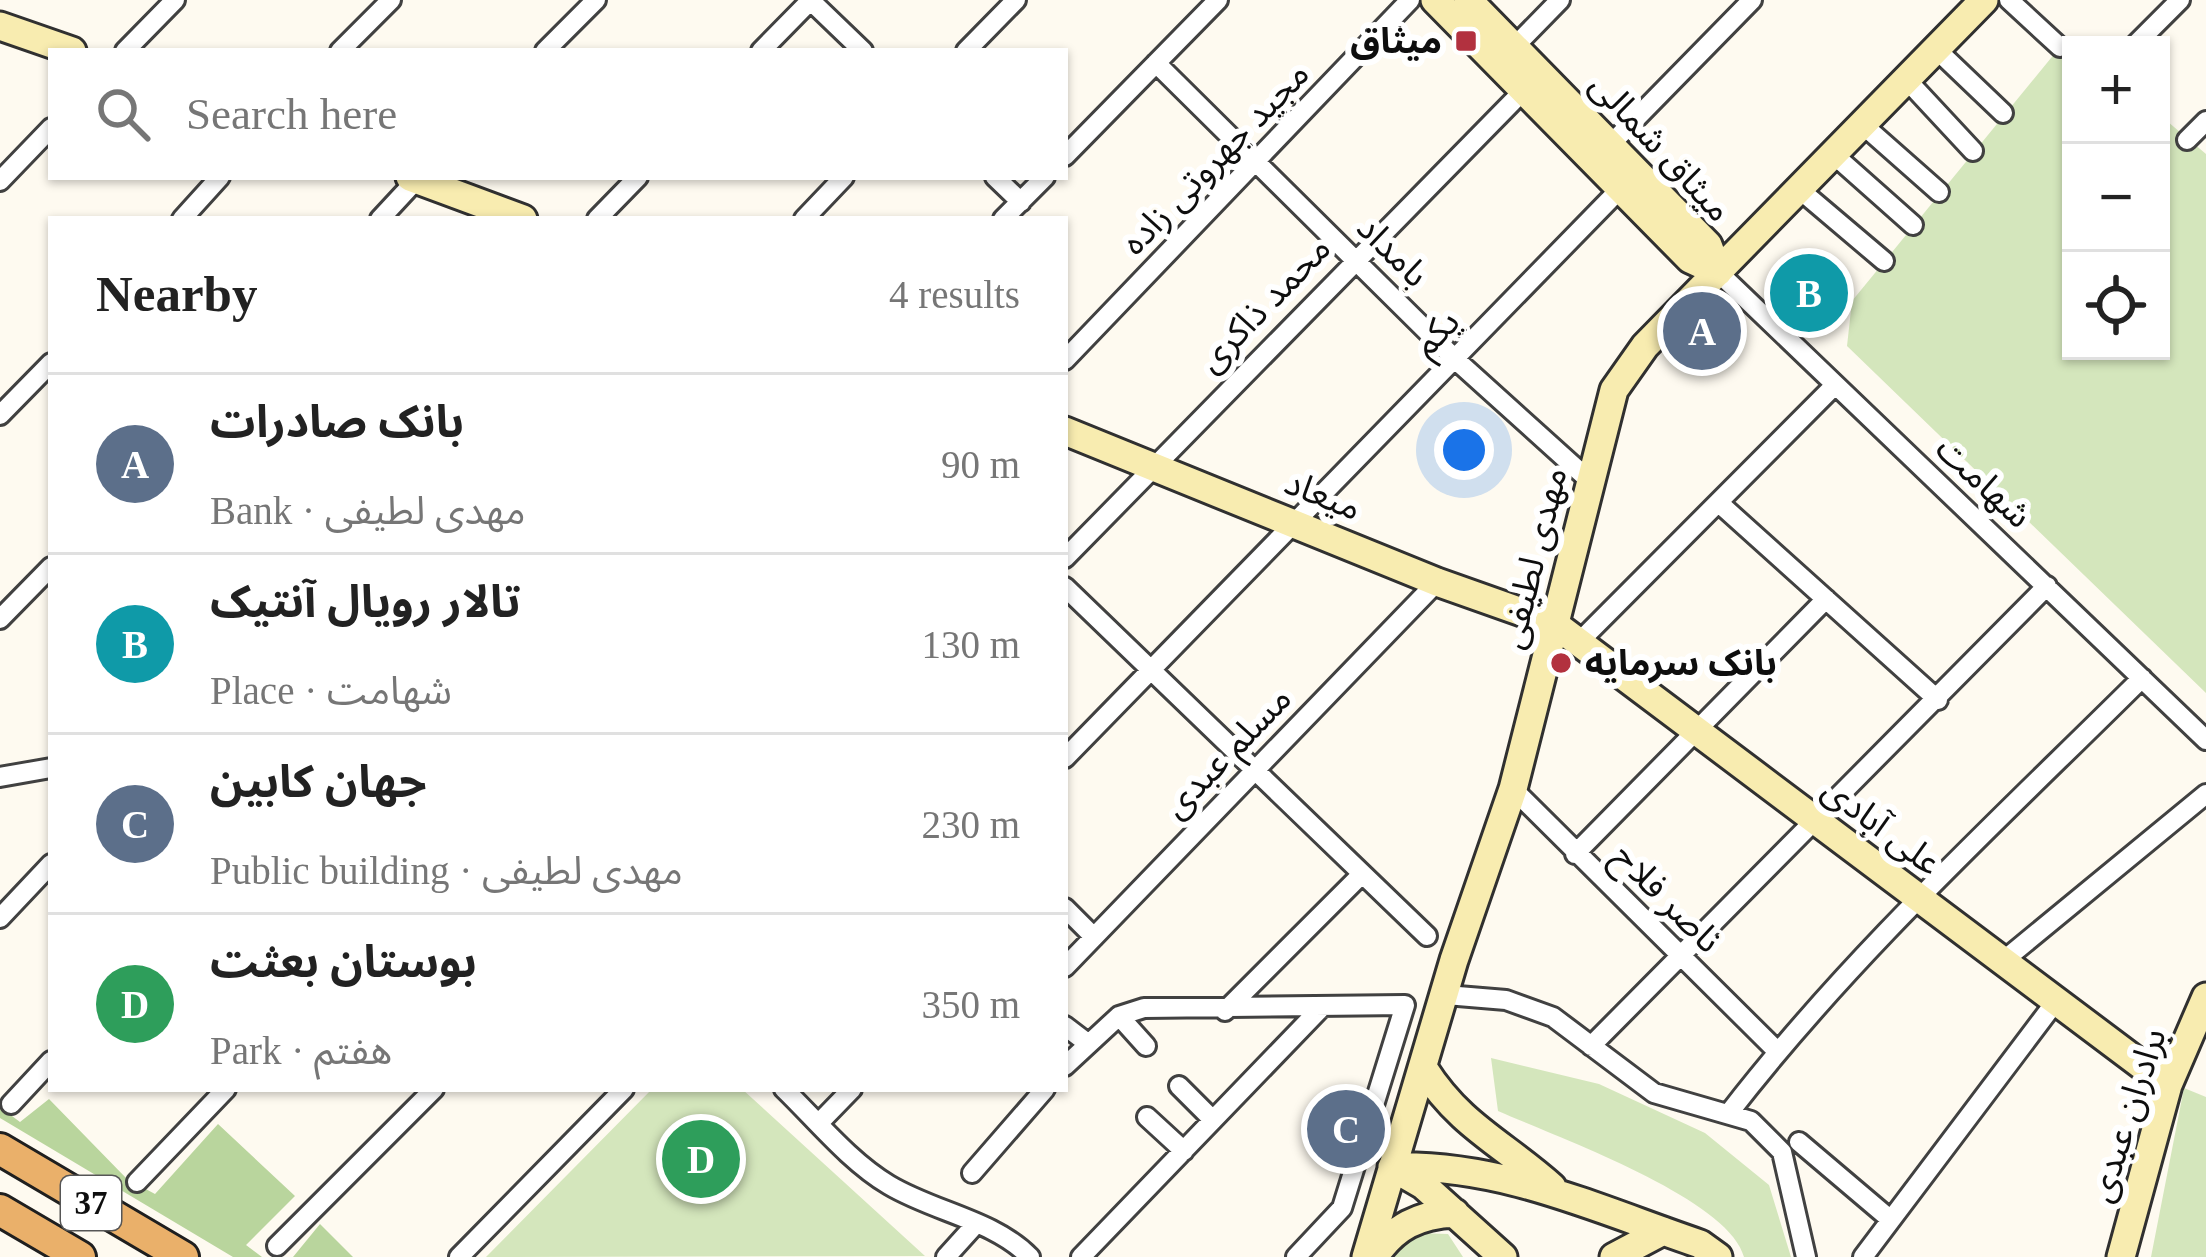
<!DOCTYPE html>
<meta charset="utf-8">
<style>
:root{--surface:#fff;--page:#f6f6f6;--text:#222;--muted:#767676;--line:#e0e0e0;--accent:#db2777}
body{margin:0;font-family:"Times New Roman","Noto Sans Arabic",serif;background:var(--page);color:var(--text)}
.controls{position:absolute;right:36px;top:36px;display:grid;overflow:hidden;border-radius:0px;box-shadow:0 3px 9px #0004}
.controls button{width:108px;height:108px;display:grid;place-items:center;padding:0;border:0;border-bottom:3px solid var(--line);background:var(--surface);color:var(--text);font:60px sans-serif}
.you{position:absolute;left:1464px;top:450px;width:42px;height:42px;margin:-30px;border:9px solid #fff;border-radius:50%;background:#1a73e8;box-shadow:0 0 0 18px #1a73e833}
.badge{display:grid;place-items:center;width:78px;height:78px;border-radius:50%;background:var(--accent);color:#fff;font-size:39px;font-weight:700}
.pin{position:absolute;translate:-50% -50%;border:6px solid #fff;box-shadow:0 3px 12px #0006}
.list{margin:0;padding:0;list-style:none}
h2{display:flex;justify-content:space-between;align-items:center;height:156px;margin:0;padding:0 48px;font-size:51px}
h2 small{font-size:39px;font-weight:400;color:var(--muted)}
.list li{display:grid;grid-template-columns:78px 1fr auto;gap:36px;align-items:center;box-sizing:border-box;height:180px;padding:0 48px;border-top:3px solid var(--line)}
.list b{display:block;font-size:45px;white-space:nowrap}
.list p{margin:0;font-size:39px;white-space:nowrap;color:var(--muted)}
.list em{font-size:39px;font-style:normal;color:var(--muted)}
.icon{flex:none;width:66px;height:66px;fill:none;stroke:currentColor;stroke-width:2;stroke-linecap:round;stroke-linejoin:round}
.map{position:relative;flex:none;width:2206px;height:1257px;overflow:hidden}
.search{position:absolute;background:var(--surface);box-shadow:0 3px 9px #0004;left:48px;top:48px;width:1020px;height:132px;display:flex;align-items:center;gap:30px;box-sizing:border-box;padding:0 42px;border-radius:0px;color:var(--muted);font-size:45px}
.panel{position:absolute;background:var(--surface);box-shadow:0 3px 9px #0004;left:48px;top:216px;width:1020px;height:876px;border-radius:0px}
.map>svg:first-child{display:block}
.green{fill:#d4e6bc}
.forest{fill:#b9d59d}
.lines{fill:none;stroke-linecap:round;stroke-linejoin:round}
.minor-casing{stroke:#414141;stroke-width:24}
.secondary-casing{stroke:#303030;stroke-width:33}
.trunk-casing{stroke:#1f1f1f;stroke-width:36}
.minor{stroke:#fff;stroke-width:18}
.secondary{stroke:#f8ecb0;stroke-width:27}
.trunk{stroke:#eab06a;stroke-width:30}
.poi-dot{fill:#b2313f;stroke:#fff;stroke-width:4.5}
.labels{text-anchor:middle;dominant-baseline:central;stroke-width:12;stroke-linejoin:round;paint-order:stroke}
.shield{fill:#fff;stroke:#565656;stroke-width:3}
.shield-label{font-size:33px;font-weight:bold;fill:#0e0e0e}
.poi-label{font-size:36px;font-weight:bold;fill:#0e0e0e;stroke:#fff;text-anchor:end}
.street-label{font-size:36px;fill:#0e0e0e;stroke:#fff}
</style>
<div class="map">
<svg width="2206" height="1257" viewBox="0 0 2206 1257">
<rect width="100%" height="100%" fill="#fefaf0"/>
<path class="green" d="M 2060,47 L 2071,52 L 2071,351 L 2161,351 L 2161,116 L 2206,154 L 2206,693 L 1847,346 L 1852,301 Z
M 1491,1058 L 1599,1084 L 1705,1133 L 1769,1185 L 1791,1257 L 1744,1257 C 1729,1198 1554,1136 1498,1111 Z
M 2184,1088 L 2206,1097 L 2206,1257 L 2151,1257 Z
M 652,1089 L 742,1089 L 925,1256 L 486,1257 Z
M 1417,1233 L 1448,1234 L 1463,1257 L 1394,1257 Z"/>
<path class="forest" d="M 49,1099 L 127,1179 L 155,1194 L 218,1124 L 295,1196 L 246,1245 L 262,1257 L 233,1257 L 0,1118 L 0,1107 L 20,1122 Z
M 320,1224 L 353,1257 L 293,1257 Z"/>
<g class="lines">
<g class="minor-casing">
<path id="minor" d="M 810,0 L 863,51
M 2009,0 L 2060,47
M 2135,45 L 2180,0
M 1515,46 L 1560,0
M 1936,49 L 2003,113
M 125,51 L 175,0
M 340,51 L 391,0
M 545,51 L 596,0
M 761,51 L 811,0
M 966,51 L 1016,0
M 1156,63 L 1456,360 L 1589,480
M 1906,79 L 1973,151
M 1862,124 L 1939,192
M 2187,140 L 2206,121
M 1611,144 L 1752,0
M 1833,154 L 1913,225
M 1065,156 L 1218,0
M 995,177 L 1021,202
M 0,181 L 51,128
M 1799,189 L 1884,261
M 182,219 L 220,177
M 380,219 L 419,177
M 597,219 L 638,177
M 804,219 L 844,177
M 1003,219 L 1045,177
M 1718,272 L 2206,740
M 1065,360 L 1410,0
M 0,415 L 51,363
M 1719,503 L 1938,700
M 1065,558 L 1526,88
M 1065,587 L 1427,936
M 0,619 L 51,567
M 1578,643 L 1833,387
M 1065,758 L 1621,188
M 0,777 L 51,768
M 1513,789 L 1777,1051
M 1575,854 L 1826,599
M 1065,908 L 1094,937
M 0,918 L 51,864
M 2003,961 L 2206,794
M 1065,967 L 1437,582
M 1446,995 L 1506,1000 L 1553,1017 L 1654,1093 L 1751,1121 L 1782,1152 L 1806,1257
M 1225,1011 L 1362,874
M 1119,1016 L 1146,1046
M 1065,1026 L 1086,1042
M 1591,1046 L 2047,586
M 1065,1066 L 1119,1016 L 1144,1008 L 1405,1005 L 1342,1208 L 1296,1257
M 1179,1086 L 1213,1120
M 784,1089 C 816,1120 850,1162 889,1185 C 934,1212 994,1220 1030,1257
M 11,1104 L 51,1061
M 1729,1113 C 1851,955 2001,818 2142,678
M 1147,1117 L 1184,1151
M 819,1123 L 852,1089
M 1799,1142 L 1891,1220
M 972,1173 L 1045,1089
M 137,1182 L 226,1089
M 277,1246 L 434,1089
M 459,1257 L 624,1089
M 946,1257 L 974,1226
M 1081,1257 L 1320,1009
M 1863,1257 L 2056,1001"/>
</g>
<g class="secondary-casing">
<path id="secondary" d="M 1435,0 L 1690,259 L 1718,272
M 1468,0 L 1708,245 L 1718,272
M 0,26 L 72,51
M 410,177 L 523,219
M 1065,431 L 1437,582 L 1553,623 L 2168,1085
M 1424,1069 C 1460,1126 1504,1144 1552,1187
M 1366,1257 L 1454,960 L 1513,789 L 1614,390 L 1645,346 L 1984,0
M 1374,1257 C 1395,1226 1418,1215 1455,1213
M 1503,1257 L 1423,1185 L 1392,1167 C 1503,1164 1597,1209 1700,1244 L 1718,1257
M 1614,1257 L 1663,1231
M 2121,1257 L 2168,1085 L 2206,997"/>
</g>
<g class="trunk-casing">
<path id="trunk" d="M 0,1149 L 183,1257
M 0,1210 L 80,1257"/>
</g>
<use href="#minor" class="minor"/>
<use href="#secondary" class="secondary"/>
<use href="#trunk" class="trunk"/>
</g>
<g class="poi-dot">
<rect x="1454" y="29" width="24" height="24" rx="6"/>
<circle cx="1561" cy="663" r="12"/>
</g>
<g class="labels">
<rect class="shield" x="61" y="1176" width="60" height="54" rx="9"/>
<g class="shield-label">
<text x="91" y="1203">37</text>
</g>
<g class="poi-label">
<text x="1442" y="41">میثاق</text>
<text x="1585" y="663" text-anchor="start">بانک سرمایه</text>
</g>
<g class="street-label">
<text transform="translate(1661 147) rotate(47)">میثاق شمالی</text>
<text transform="translate(1215 158) rotate(-46)">مجید جهروتی زاده</text>
<text transform="translate(1393 251) rotate(45)">بامداد</text>
<text transform="translate(1264 304) rotate(-46)">محمد ذاکری</text>
<text transform="translate(1436 333) rotate(-46)">یکم</text>
<text transform="translate(1984 482) rotate(43)">شهامت</text>
<text transform="translate(1323 495) rotate(22)">میعاد</text>
<text transform="translate(1533 558) rotate(-76)">مهدی لطیفی</text>
<text transform="translate(1227 752) rotate(-46)">مسلم عبدی</text>
<text transform="translate(1882 826) rotate(37)">علی آبادی</text>
<text transform="translate(1667 898) rotate(45)">ناصر فلاح</text>
<text transform="translate(2127 1115) rotate(-72)">برادران عبدی</text>
</g>
</g>
</svg>
<div class="controls">
<button>+</button>
<button>−</button>
<button><svg class="icon" aria-label="locate" viewBox="0 0 24 24"><circle cx="12" cy="12" r="6"/><path d="M12 2v4M12 18v4M2 12h4M18 12h4"/></svg></button>
</div>
<div class="you"></div>
<div class="pin badge" style="left:1702px;top:331px;background:#5c6f8a">A</div>
<div class="pin badge" style="left:1809px;top:293px;background:#0f9aa8">B</div>
<div class="pin badge" style="left:1346px;top:1129px;background:#5c6f8a">C</div>
<div class="pin badge" style="left:701px;top:1159px;background:#2e9e5b">D</div>
<div class="search"><svg class="icon" aria-label="search" viewBox="0 0 24 24"><circle cx="10" cy="10" r="6"/><path d="M15 15l6 6"/></svg>Search here</div>
<section class="panel">
<h2>Nearby<small>4 results</small></h2>
<ul class="list">
<li><span class="badge" style="background:#5c6f8a">A</span><div><b>بانک صادرات</b><p>Bank · مهدی لطیفی</p></div><em>90 m</em></li>
<li><span class="badge" style="background:#0f9aa8">B</span><div><b>تالار رویال آنتیک</b><p>Place · شهامت</p></div><em>130 m</em></li>
<li><span class="badge" style="background:#5c6f8a">C</span><div><b>جهان کابین</b><p>Public building · مهدی لطیفی</p></div><em>230 m</em></li>
<li><span class="badge" style="background:#2e9e5b">D</span><div><b>بوستان بعثت</b><p>Park · هفتم</p></div><em>350 m</em></li>
</ul>
</section>
</div>
